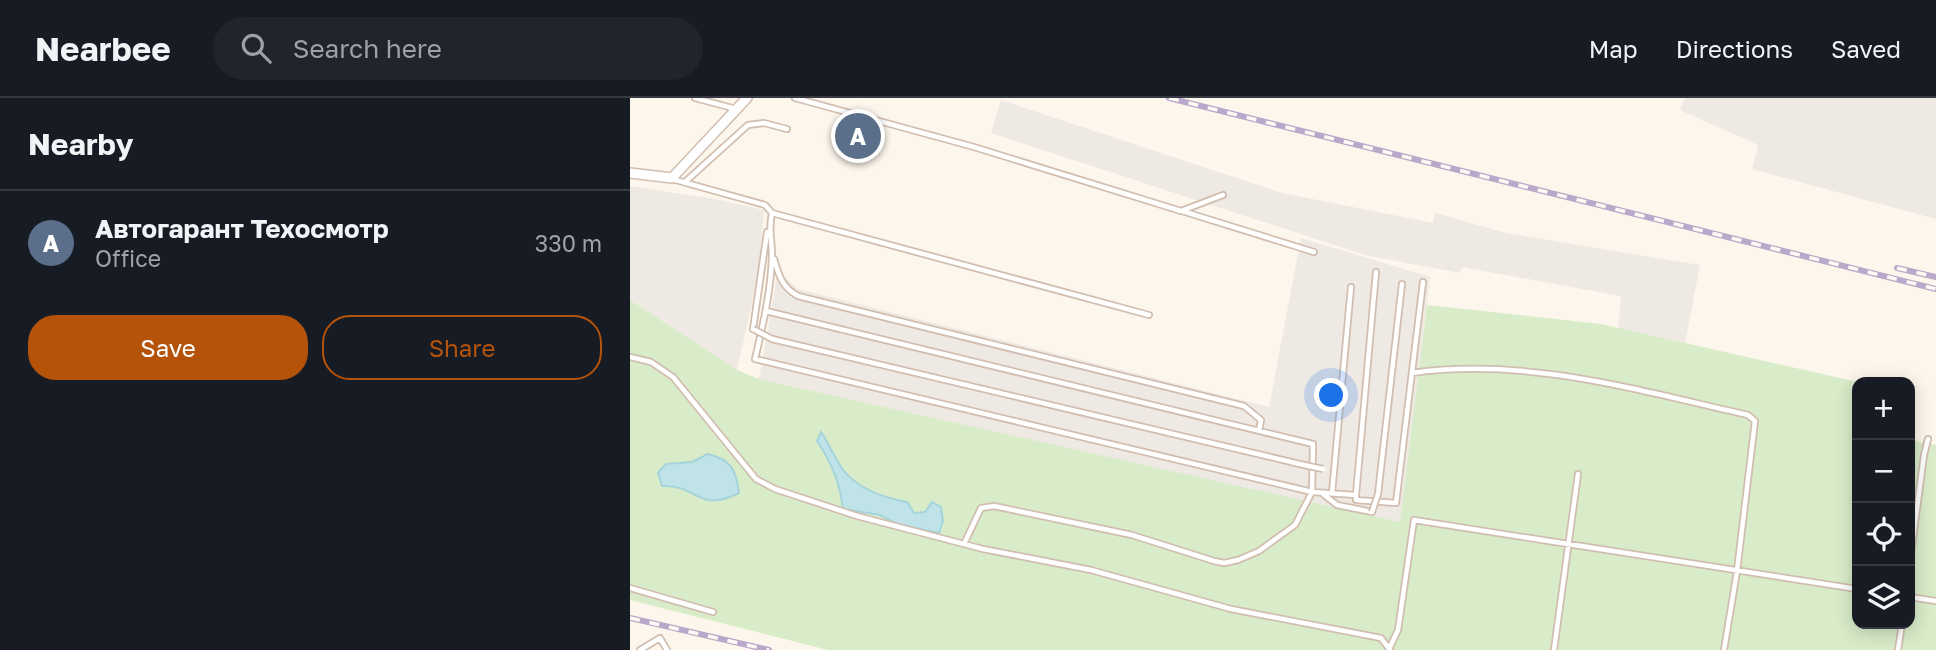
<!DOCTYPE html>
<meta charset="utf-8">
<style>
:root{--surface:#171b24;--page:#20242c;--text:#f1f3f6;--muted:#9ea1a6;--line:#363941;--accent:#b45309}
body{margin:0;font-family:"Golos Text",sans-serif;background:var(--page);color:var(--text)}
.controls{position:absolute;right:21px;bottom:21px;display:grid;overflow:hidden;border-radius:14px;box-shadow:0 4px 18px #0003}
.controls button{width:63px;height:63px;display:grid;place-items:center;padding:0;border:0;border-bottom:2px solid var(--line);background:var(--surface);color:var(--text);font:35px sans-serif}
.you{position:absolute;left:702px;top:298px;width:24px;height:24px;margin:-18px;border:5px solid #fff;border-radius:50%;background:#1a73e8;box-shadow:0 0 0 10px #1a73e833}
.badge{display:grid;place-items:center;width:46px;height:46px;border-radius:50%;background:var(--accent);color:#fff;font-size:23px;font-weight:700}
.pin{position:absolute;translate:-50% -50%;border:4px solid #fff;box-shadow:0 2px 7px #0006}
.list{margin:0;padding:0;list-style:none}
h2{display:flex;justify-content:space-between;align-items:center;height:91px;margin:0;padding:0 28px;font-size:30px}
h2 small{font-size:23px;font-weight:400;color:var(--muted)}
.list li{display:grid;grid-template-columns:46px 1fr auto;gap:21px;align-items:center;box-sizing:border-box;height:105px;padding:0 28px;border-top:2px solid var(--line)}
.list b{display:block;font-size:26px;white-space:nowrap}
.list p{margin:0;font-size:23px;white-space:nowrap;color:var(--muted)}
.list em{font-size:23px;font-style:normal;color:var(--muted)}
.actions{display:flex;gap:14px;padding:21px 28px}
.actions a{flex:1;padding:16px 0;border:2px solid var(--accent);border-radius:28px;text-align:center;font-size:24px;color:var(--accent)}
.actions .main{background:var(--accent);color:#fff}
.icon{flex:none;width:38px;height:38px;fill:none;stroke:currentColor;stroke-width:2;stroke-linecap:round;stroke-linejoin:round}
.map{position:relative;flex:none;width:1306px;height:552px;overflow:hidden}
header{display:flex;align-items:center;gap:42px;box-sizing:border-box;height:98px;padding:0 35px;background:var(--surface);border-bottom:2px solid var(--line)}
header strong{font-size:33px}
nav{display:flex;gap:38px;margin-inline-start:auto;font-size:24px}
.search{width:490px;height:63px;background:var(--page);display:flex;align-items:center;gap:18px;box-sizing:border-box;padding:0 24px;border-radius:38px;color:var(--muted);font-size:26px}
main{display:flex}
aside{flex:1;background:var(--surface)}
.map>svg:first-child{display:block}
.industrial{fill:#efe9e4}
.green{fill:#d8ecc9}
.water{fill:#bfe3e8;stroke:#a5d3da;stroke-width:2}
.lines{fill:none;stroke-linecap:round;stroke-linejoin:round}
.service-casing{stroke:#d1beb0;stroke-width:8}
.minor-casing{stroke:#d1beb0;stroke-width:12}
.service{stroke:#fff;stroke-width:4.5}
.minor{stroke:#fff;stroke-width:9}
.rail-casing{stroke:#b9a8c9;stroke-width:6}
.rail{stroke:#fffaf3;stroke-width:3.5;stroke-dasharray:10;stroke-linecap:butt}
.service-bridge-casing{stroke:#d1beb0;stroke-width:8;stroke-linecap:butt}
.service-bridge{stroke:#fff;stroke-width:4.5}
</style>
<header>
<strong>Nearbee</strong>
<div class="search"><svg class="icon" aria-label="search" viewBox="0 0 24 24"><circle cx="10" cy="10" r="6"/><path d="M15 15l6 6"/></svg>Search here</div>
<nav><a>Map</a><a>Directions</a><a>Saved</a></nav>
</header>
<main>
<aside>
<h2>Nearby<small></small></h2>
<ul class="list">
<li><span class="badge" style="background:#5c6f8a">A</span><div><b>Автогарант Техосмотр</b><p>Office</p></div><em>330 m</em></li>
</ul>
<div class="actions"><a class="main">Save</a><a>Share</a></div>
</aside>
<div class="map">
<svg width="1306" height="552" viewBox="0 0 1306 552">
<rect width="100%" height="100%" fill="#fdf6ec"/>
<path class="industrial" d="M 1055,0 L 1306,0 L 1306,121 L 1122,71 L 1128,47 L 1050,12 Z
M 371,2 L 652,95 L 803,125 L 805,115 L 876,135 L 1070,167 L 1055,245 L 988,230 L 991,198 L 832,169 L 830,175 L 735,157 L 361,35 Z
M 0,88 L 85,101 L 134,112 L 128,178 L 107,272 L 0,202 Z
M 671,140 L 800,179 L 771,425 L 129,281 L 148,173 L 168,191 L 639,309 Z"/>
<path class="green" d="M 0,202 L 107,272 L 129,281 L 770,424 L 797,207 L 971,226 L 1228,284 L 1227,526 L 1280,526 L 1280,342 L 1306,347 L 1306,552 L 198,552 L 0,502 Z"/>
<path class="water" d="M 191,334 C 199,346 205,361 213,372 C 229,392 255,400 277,404 L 284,415 L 295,414 L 302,404 L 311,409 L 313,423 L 309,435 L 267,426 L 250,417 L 213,411 C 210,385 202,365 187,343 Z
M 78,356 C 102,362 106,372 109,395 C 66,416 68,386 32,388 L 28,375 L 36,366 L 62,364 Z"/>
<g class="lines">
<g class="service-casing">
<path id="service" d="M 65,0 L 106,11
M 165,0 L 344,49 L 551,113 L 593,97
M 42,81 L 135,107 L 142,115 C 138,132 142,141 142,158 C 141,193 133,227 125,261 L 682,394 L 726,397 L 726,402 L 766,405 L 793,184
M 55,84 L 118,27 L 134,25 L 157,31
M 552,113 L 684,154
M 142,115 L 519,217
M 144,161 C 149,178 152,189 168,198 L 614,308 L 631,322 L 629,333
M 136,213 L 683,346 L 682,394 L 665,427 L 629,453 L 608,462 L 594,465 L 584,463 L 502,437 L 364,408 L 351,410 L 334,446
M 123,231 L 137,134
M 142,241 L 674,367
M 0,259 L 21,264 L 43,279 L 126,381 L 145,391 L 227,418 L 353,451 L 461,472 L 601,511 L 751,540 L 760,552
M 782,275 C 896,259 1007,292 1118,317 L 1125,323 L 1107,473 L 1094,552
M 702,395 L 721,189
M 693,396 L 707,407 L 742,414
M 748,396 L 772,186
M 726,397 L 746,174
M 1280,463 L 1294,357 L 1298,341
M 0,490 L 83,514
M 1280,499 L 1306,503
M 760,549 L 768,532 L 784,422 L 1227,491
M 10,552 L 30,540 L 37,552
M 924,552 L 948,376
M 1268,552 L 1272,526"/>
</g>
<g class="minor-casing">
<path id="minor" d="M 0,75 L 42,80 L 117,0"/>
</g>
<use href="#service" class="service"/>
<use href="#minor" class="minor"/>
<g class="rail-casing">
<path id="rail" d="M 539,0 L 1306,191
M 1267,170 L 1306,179
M 0,520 L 139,552"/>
</g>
<use href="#rail" class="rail"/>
<g class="service-bridge-casing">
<path id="service-bridge" d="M 123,231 L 142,241
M 674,367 L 693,371
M 742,414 L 748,396"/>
</g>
<use href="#service-bridge" class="service-bridge"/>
</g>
</svg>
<div class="controls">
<button>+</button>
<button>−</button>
<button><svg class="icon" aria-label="locate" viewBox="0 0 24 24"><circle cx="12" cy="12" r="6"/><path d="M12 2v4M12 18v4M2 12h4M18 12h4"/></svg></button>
<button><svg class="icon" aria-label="layers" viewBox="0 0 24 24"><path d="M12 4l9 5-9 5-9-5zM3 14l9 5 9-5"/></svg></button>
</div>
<div class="you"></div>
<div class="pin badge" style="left:228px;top:38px;background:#5c6f8a">A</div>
</div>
</main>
